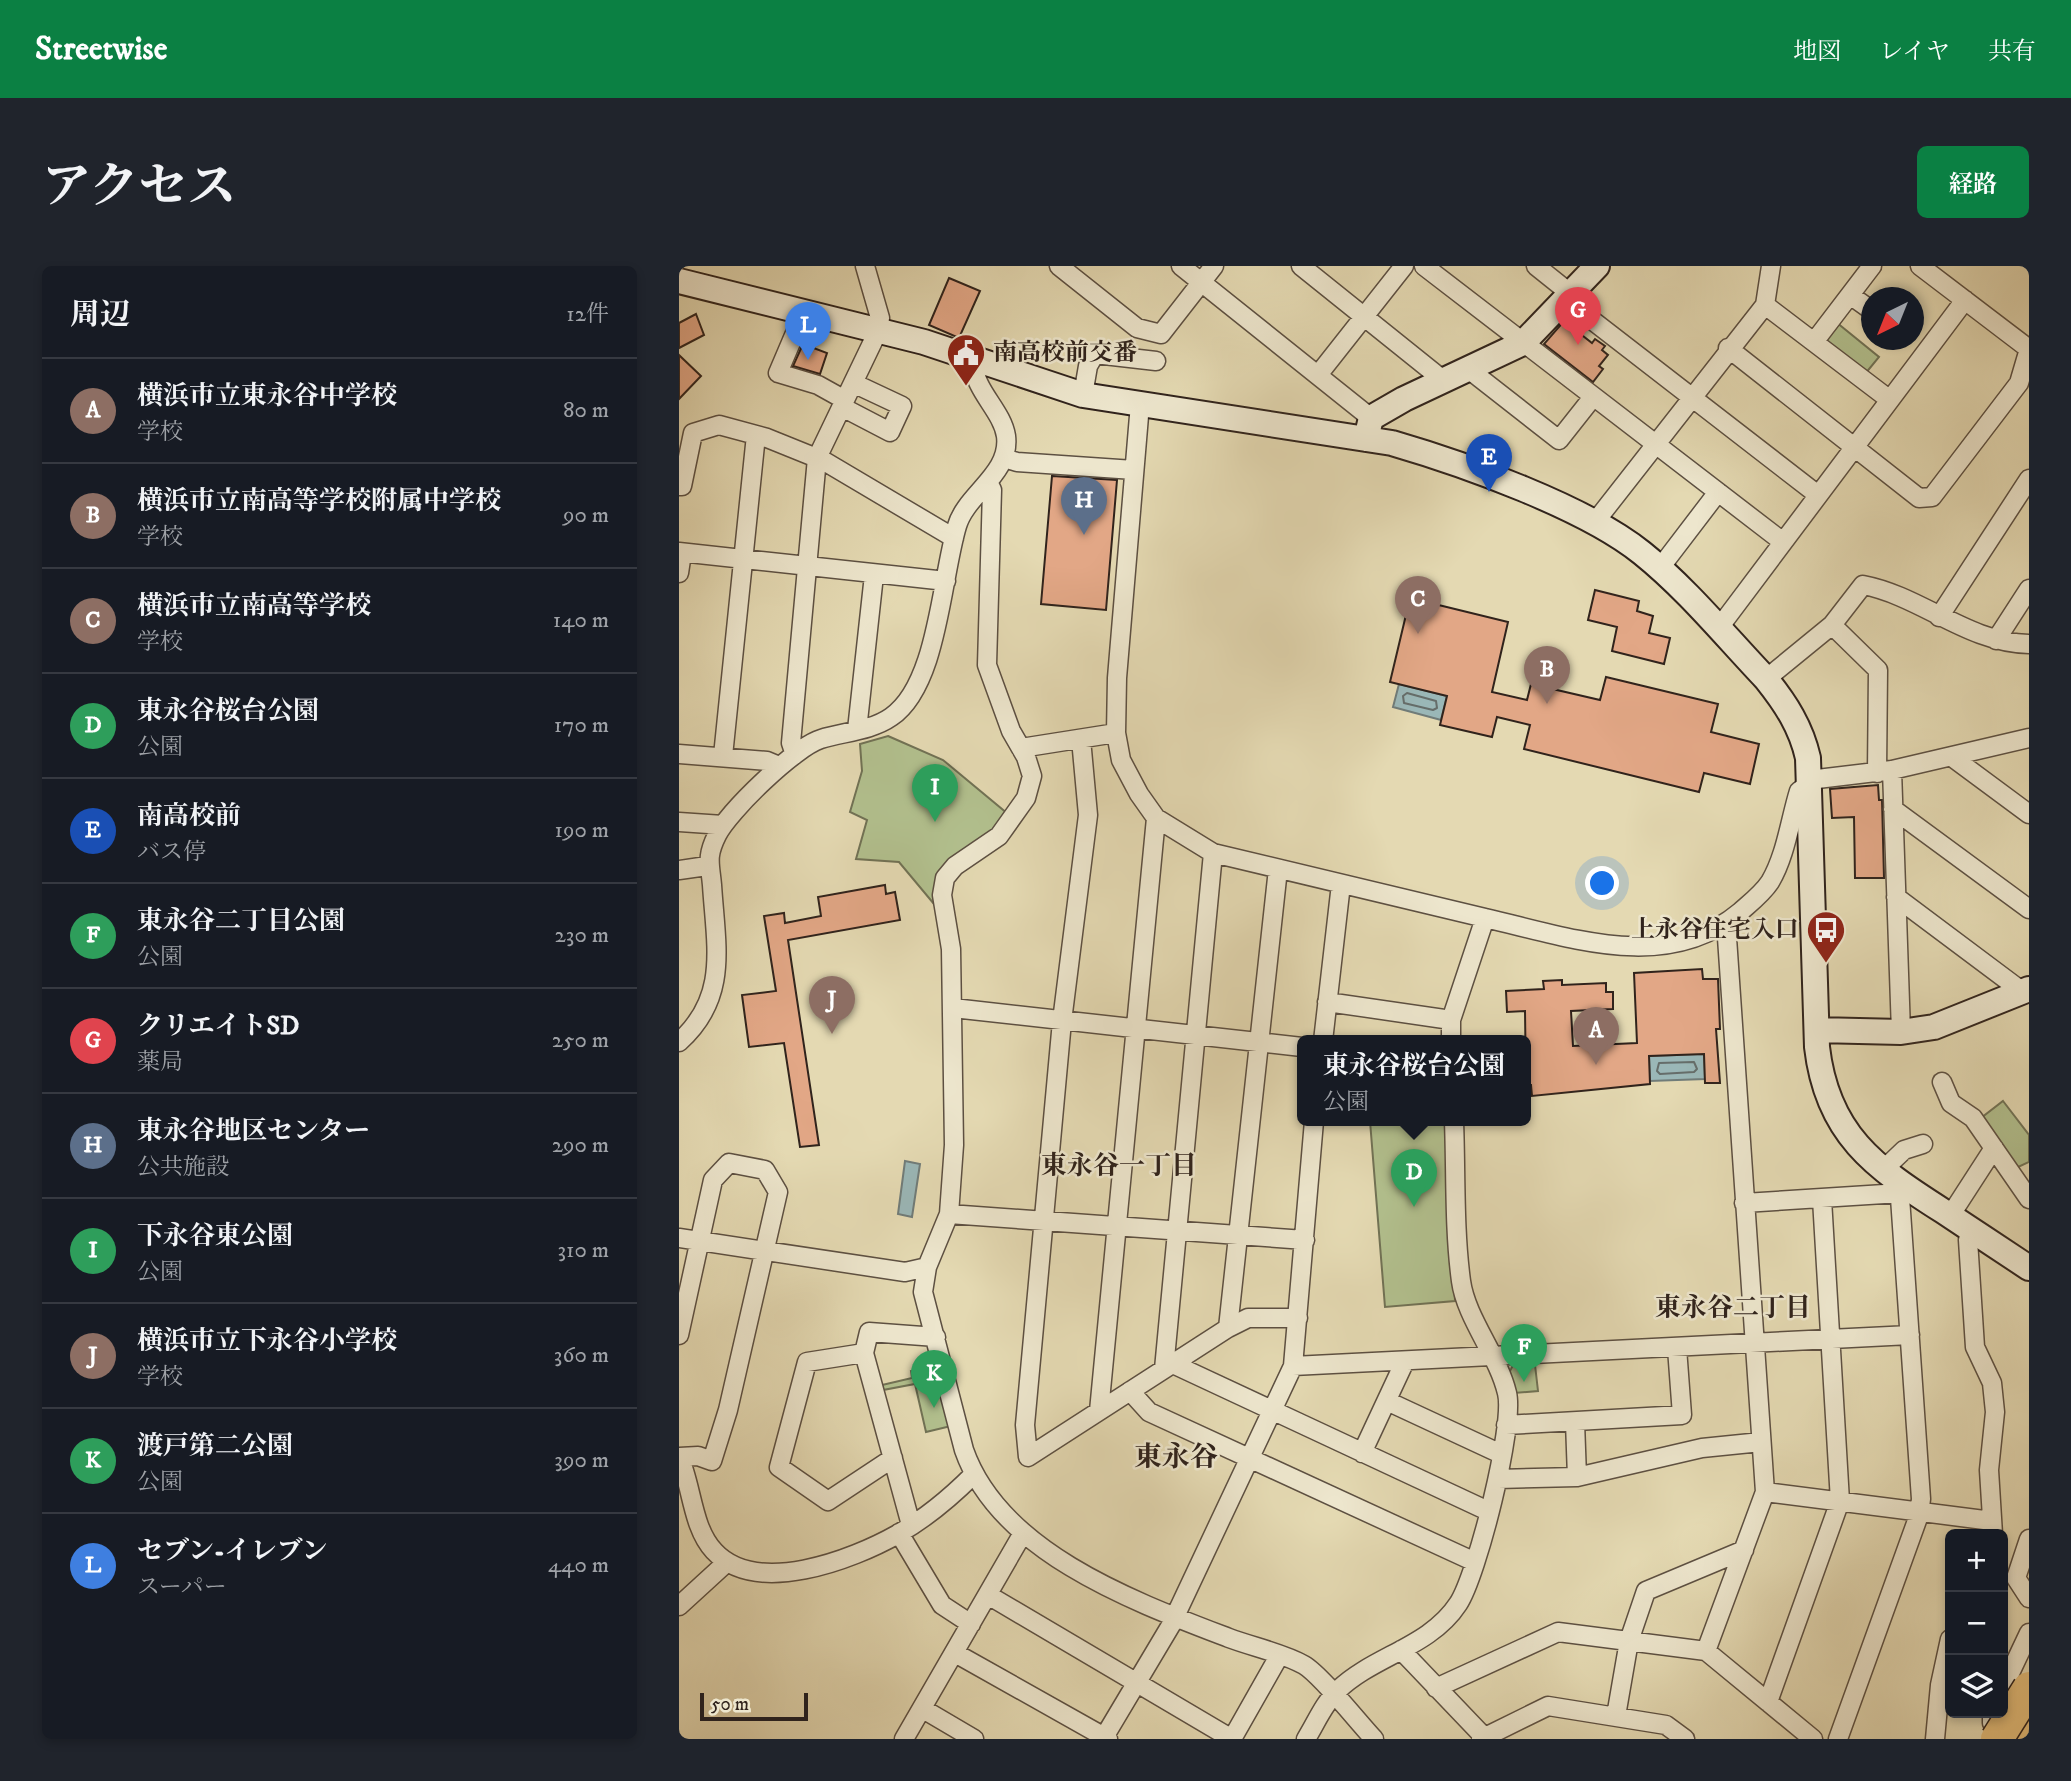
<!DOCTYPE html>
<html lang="ja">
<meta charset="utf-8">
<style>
:root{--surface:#171b24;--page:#20242c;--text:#f1f3f6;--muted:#9ea1a6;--line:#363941;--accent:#0b8043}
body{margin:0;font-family:"IM FELL DW Pica","Noto Serif JP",serif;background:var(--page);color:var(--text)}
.controls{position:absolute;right:21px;bottom:21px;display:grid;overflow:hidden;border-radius:10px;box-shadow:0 4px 10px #0003}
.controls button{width:63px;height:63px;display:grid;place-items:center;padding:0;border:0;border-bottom:2px solid var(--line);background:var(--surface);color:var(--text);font:35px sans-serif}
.compass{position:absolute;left:1182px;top:21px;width:63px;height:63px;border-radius:50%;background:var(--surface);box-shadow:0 4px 10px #0003;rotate:223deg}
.scale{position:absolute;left:21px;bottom:18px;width:108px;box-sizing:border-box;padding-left:7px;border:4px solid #30231c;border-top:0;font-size:19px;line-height:24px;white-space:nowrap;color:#30231c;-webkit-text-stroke:5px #ede6cd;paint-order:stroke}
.you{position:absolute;left:924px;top:618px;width:24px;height:24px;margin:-18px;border:5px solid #fff;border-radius:50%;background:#1a73e8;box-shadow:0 0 0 10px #1a73e833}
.badge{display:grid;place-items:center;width:46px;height:46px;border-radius:50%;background:var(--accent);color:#fff;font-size:23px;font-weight:700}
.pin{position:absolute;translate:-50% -58px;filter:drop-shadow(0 2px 4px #0008)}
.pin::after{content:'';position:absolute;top:37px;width:24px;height:21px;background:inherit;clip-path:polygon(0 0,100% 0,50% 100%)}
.popup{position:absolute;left:618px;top:769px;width:234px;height:91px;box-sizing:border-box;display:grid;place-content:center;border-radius:10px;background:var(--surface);filter:drop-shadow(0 2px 5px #0005);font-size:23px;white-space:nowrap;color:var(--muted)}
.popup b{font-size:26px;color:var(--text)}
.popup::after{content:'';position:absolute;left:50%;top:100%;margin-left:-14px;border:14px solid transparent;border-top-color:var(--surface)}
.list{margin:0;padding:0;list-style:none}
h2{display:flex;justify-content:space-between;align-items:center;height:91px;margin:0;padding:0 28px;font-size:30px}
h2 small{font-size:23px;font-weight:400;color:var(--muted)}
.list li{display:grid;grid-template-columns:46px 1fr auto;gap:21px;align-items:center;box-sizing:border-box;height:105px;padding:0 28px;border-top:2px solid var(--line)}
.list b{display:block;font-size:26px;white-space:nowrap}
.list p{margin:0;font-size:23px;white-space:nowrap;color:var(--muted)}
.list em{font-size:23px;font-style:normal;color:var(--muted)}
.icon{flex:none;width:38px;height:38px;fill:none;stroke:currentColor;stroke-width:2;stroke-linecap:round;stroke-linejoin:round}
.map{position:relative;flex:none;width:1350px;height:1473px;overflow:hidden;border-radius:10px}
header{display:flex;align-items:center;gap:42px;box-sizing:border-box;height:98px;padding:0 35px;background:var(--accent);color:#fff}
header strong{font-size:33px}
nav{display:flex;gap:38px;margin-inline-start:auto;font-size:24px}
.intro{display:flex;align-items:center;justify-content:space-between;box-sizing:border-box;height:168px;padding:0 42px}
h1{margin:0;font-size:49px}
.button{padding:18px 32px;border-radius:10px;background:var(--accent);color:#fff;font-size:24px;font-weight:700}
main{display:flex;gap:42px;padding:0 42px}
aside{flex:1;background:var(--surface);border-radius:10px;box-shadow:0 4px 10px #0003}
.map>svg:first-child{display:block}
.green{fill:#b2c08e;stroke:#717255;stroke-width:2}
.water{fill:#9ab7b7;stroke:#707c79;stroke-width:2}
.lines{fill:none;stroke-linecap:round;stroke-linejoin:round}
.shore{stroke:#656d6a;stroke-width:2}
.building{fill:#e2a786;stroke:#30231c;stroke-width:2}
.street-casing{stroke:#5d5042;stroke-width:21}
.secondary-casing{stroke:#30231c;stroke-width:28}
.highway-casing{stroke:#30231c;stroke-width:35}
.street{stroke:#ede6cd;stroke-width:18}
.secondary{stroke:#ede6cd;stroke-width:24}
.highway{stroke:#e2bc79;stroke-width:32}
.highway-bridge-casing{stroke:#30231c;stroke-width:35;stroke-linecap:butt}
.highway-bridge{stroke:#e2bc79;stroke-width:32}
.labels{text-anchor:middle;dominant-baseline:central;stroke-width:5;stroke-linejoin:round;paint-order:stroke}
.poi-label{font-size:24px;font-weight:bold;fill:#30231c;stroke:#ede6cd;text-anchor:start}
.neighbourhood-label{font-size:26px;font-weight:bold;fill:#30231c;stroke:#ede6cd}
.quarter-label{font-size:28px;font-weight:bold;fill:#30231c;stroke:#ede6cd}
</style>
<header>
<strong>Streetwise</strong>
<nav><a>地図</a><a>レイヤ</a><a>共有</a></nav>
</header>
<div class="intro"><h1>アクセス</h1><a class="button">経路</a></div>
<main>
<aside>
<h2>周辺<small>12件</small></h2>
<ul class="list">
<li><span class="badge" style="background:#8d6e63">A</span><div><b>横浜市立東永谷中学校</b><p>学校</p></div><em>80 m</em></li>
<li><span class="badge" style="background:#8d6e63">B</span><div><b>横浜市立南高等学校附属中学校</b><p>学校</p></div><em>90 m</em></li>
<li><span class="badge" style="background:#8d6e63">C</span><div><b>横浜市立南高等学校</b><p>学校</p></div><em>140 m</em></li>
<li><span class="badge" style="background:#2e9e5b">D</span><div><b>東永谷桜台公園</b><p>公園</p></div><em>170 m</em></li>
<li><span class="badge" style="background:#1a4fb4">E</span><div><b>南高校前</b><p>バス停</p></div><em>190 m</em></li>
<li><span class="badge" style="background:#2e9e5b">F</span><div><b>東永谷二丁目公園</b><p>公園</p></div><em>230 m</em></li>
<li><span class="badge" style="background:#e0444e">G</span><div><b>クリエイトSD</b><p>薬局</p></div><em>250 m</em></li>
<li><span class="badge" style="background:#5c6f8a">H</span><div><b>東永谷地区センター</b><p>公共施設</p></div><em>290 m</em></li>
<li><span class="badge" style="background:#2e9e5b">I</span><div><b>下永谷東公園</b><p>公園</p></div><em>310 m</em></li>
<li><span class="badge" style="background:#8d6e63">J</span><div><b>横浜市立下永谷小学校</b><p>学校</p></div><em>360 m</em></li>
<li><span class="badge" style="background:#2e9e5b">K</span><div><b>渡戸第二公園</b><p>公園</p></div><em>390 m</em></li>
<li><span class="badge" style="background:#3f7fe0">L</span><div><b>セブン-イレブン</b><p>スーパー</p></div><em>440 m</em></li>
</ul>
</aside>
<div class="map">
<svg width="1350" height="1473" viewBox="0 0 1350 1473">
<rect width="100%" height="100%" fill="#e4d9b2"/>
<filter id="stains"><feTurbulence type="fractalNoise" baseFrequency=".00286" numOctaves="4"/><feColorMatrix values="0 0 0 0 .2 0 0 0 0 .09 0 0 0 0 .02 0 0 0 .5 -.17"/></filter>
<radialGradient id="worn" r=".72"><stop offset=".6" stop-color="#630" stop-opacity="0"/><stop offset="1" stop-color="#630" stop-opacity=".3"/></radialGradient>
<path class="green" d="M 1157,56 L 1200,91 L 1186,108 L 1147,77 L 1147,69 Z
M 209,470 L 264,494 L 329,548 L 323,558 L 282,586 L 260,644 L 220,596 L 177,593 L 188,554 L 171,546 L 183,505 L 181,478 Z
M 1324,835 L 1350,869 L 1350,896 L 1337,902 L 1302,852 Z
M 691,855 L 768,855 L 776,1035 L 706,1041 Z
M 835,1097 L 856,1099 L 859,1125 L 835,1127 L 830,1107 Z
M 258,1100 L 272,1160 L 247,1166 L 236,1118 L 204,1124 L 203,1119 L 233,1112 L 232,1105 Z"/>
<path class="water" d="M 720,418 L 768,430 L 762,454 L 714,441 Z
M 1025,788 L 1026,813 L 971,815 L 970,790 Z
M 226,895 L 241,898 L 233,951 L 219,948 Z"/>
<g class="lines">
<path class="shore" d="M 728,427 L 757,435 L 758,442 L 754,444 L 725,437 L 724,430 Z
M 1015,796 L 1018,803 L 1015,806 L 981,808 L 978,805 L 980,797 Z"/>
</g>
<path class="building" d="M 270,12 L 301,25 L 280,72 L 250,59 Z
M 17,48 L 25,69 L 0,82 L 0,57 Z
M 885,55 L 913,77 L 916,73 L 926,80 L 923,84 L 929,89 L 920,100 L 924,103 L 914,116 L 865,78 Z
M 124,78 L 148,87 L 141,108 L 114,100 Z
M 0,89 L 22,110 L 0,133 Z
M 373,210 L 438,214 L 427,344 L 362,338 Z
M 916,324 L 960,335 L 958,345 L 974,350 L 970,367 L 991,372 L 985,398 L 933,385 L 938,361 L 909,354 Z
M 731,332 L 829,356 L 813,426 L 848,434 L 852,418 L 921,434 L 927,411 L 1039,438 L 1032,466 L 1080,478 L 1071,518 L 1025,507 L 1020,526 L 845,483 L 851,459 L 818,451 L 813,471 L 761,459 L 768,430 L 711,416 Z
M 1199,519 L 1200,534 L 1203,534 L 1205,612 L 1176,612 L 1175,551 L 1153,552 L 1151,523 Z
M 206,619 L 207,628 L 216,626 L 221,654 L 109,674 L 140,879 L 121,881 L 105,777 L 70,781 L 63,729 L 97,725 L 85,650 L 105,647 L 106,657 L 142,650 L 139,631 Z
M 1023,703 L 1024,713 L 1039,713 L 1041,763 L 1037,763 L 1041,817 L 1026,817 L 1025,788 L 970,790 L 971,818 L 853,830 L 852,819 L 847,819 L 846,745 L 828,746 L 827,725 L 865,723 L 864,715 L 883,714 L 883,719 L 927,717 L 927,726 L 934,726 L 934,743 L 892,745 L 894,780 L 958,777 L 955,707 Z"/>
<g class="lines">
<g class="street-casing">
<path id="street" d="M 380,0 L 458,62 L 482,68 L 535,0
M 502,0 L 692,152
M 622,0 L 764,114
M 745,0 L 1104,276
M 857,0 L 892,28
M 1171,29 L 1192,44
M 887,34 L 1139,229
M 1086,39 L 1211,134
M 125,46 L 99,107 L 139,119 L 166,134
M 1135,76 L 1193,0
M 1049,82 L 1240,232 L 1253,231 L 1340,117 L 1350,83 L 1241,0
M 788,102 L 880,174 L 914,131
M 639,109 L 725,0
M 404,129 L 409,100 L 416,88 L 477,95
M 461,138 L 438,412 L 437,467 L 442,494 L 460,528 L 477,552 L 534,587 L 806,652
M 163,141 L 211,166 L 223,140 L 174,117
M 325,192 L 338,196 L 455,204
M 309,216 L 313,224 L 308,399 L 332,465 L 347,491 L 353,510 L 347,532 L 320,570 L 276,600 L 266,612 L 263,629 L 272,683 L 275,879 L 270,948 L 248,1001 L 244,1026 L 285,1184 C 321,1287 456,1336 550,1372 C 574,1381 604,1387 625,1399 C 642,1409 679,1456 695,1473
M 0,220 L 3,220 L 14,167 L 40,159 L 88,172 L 145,195 L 275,272
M 916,256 L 1086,39 L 1092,0
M 0,286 L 267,315
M 981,302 L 1039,226
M 0,307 L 3,287
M 1260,351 L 1350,213
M 1153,359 L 1199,404 L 1198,507
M 1039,363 L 1286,34
M 1317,374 L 1350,323
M 1087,413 L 1153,359 L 1184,319 C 1242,330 1289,377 1350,378
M 178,464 L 195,309
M 402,473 L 409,549 L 383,755 L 346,1159 L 349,1191 L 549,1062 L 569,1052 L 619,1052
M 342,482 L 437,467
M 115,486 L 112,477 L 138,192 L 199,65 L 201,52 L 186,0
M 0,488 L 88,495 L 100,500
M 44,490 L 77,169
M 1273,491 L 1350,548
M 1213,504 L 1222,766
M 1130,514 L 1213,504 L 1350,472
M 1214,543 L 1350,643
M 0,556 L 44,559
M 0,604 L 28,600
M 1217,631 L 1344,726
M 648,736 L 772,754
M 274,742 L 623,781
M 644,775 L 662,618
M 772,775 L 772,754 L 806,652 C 890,671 987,708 1061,646 C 1071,637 1083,628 1091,616 C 1107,589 1111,554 1120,525 L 1130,518
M 0,776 C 50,731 37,681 33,619 C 31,597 27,591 38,569 C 50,545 116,481 142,473 C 164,466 192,465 212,451 C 259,419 262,313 278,260 C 287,228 332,208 327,170 C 324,151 308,135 300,118 C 296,111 295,101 293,93
M 1263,816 L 1272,837 L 1294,852 L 1350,933
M 635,855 L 614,1100 L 1231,1069
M 1204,904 L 1225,884 L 1244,878
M 1065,937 L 1221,927
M 270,948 L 626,974
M 1271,950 L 1315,882
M 1292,963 L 1289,974 L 1296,1081 L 1313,1117 L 1316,1146 L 1310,1204 L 1314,1268
M 0,972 L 226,1006 L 248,1001
M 549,1062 L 599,603
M 0,1069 L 34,914 L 50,897 L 86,904 L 99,926 L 49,1144 L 33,1195 L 19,1190 L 0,1191
M 185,1087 L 128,1096 L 100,1201 L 149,1235 L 214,1192
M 494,1098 L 809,1245
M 485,1103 L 534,587
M 451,1125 L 470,1146 L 796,1296
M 708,1135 L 822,1188
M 420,1145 L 477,552
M 896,1156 L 898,1211
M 827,1159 L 1003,1149 L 998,1082
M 683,1187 L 726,1095
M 0,1191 C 13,1219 13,1262 35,1285 C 77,1331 173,1294 219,1268 C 247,1252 271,1232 294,1209
M 819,1213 L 898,1211 L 1023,1182 L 1082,1176
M 1086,1226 L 1313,1255
M 232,1259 L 185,1087 L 190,1066 L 257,1071
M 220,1267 L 263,1339 L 292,1358
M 1350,1273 L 1337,1312 L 1350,1332
M 309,1329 L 553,1473
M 0,1340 L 47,1297
M 722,1384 L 807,1473
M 1027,1385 L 1086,1226 L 1047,657
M 276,1387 L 429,1473
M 757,1422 L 879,1366 L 1027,1385 L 1134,1473
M 1324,1422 L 1350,1367
M 1089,1436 L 1161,1235 L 1143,933
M 244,1443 L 295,1473
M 1313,1447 L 1313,1457 L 1323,1473
M 937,1450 L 950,1375 L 967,1325 L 1065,1284
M 225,1473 L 344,1267
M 424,1473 L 492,1359 L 614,1100
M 553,1473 L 600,1390
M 627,1473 C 637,1457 645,1437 659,1424 C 694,1390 751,1381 779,1338 C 798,1310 836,1159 828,1127 C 819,1089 787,1052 782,1015 C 775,963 777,908 775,855
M 802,1473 L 869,1440 L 987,1459 L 1006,1473
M 1159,1473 L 1240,1249 L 1242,1233 L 1220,917
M 1256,1473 L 1261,1419 L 1271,1373"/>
</g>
<g class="secondary-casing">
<path id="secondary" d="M 0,15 L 245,76 L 404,129 L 713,177 C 785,198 906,241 963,287 C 1008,323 1047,371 1087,413 C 1107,438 1122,461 1129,492 L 1138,781 C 1148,868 1195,901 1264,945 C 1293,964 1321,983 1350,1002
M 687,173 L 692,152 L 725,133 L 844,77 L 918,0
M 1138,764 L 1222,766 L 1255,761 L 1350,723"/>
</g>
<g class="highway-casing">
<path id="highway" d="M 1341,1473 L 1350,1459"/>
</g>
<use href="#street" class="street"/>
<use href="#secondary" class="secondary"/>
<use href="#highway" class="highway"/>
<g class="highway-bridge-casing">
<path id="highway-bridge" d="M 1318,1473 L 1350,1422"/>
</g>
<use href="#highway-bridge" class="highway-bridge"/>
</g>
<defs>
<g id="civic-pin" transform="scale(2.0125)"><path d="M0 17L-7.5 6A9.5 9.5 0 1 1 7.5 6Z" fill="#8f2418" stroke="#ede6cd"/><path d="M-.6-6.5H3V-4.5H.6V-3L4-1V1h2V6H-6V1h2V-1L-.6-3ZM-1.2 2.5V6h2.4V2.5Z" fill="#fff"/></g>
<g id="bus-pin" transform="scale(2.0125)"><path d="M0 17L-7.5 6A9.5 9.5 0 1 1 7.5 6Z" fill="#8f2418" stroke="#ede6cd"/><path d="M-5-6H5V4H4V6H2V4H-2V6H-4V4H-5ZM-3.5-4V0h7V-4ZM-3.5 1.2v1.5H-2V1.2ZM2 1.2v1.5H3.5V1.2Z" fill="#fff"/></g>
</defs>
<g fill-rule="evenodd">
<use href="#civic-pin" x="287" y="87"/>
<use href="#bus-pin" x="1147" y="664"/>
</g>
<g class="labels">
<g class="poi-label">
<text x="314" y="87">南高校前交番</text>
<text x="1120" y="664" text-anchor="end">上永谷住宅入口</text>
</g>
<g class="neighbourhood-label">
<text x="440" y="900">東永谷一丁目</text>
<text x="1054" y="1042">東永谷二丁目</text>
</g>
<g class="quarter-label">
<text x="497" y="1191">東永谷</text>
</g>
</g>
<rect width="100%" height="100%" filter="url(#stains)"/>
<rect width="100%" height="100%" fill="url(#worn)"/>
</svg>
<div class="controls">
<button>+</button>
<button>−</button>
<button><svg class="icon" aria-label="layers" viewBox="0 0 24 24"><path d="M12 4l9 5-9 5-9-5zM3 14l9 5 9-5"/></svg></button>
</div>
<svg class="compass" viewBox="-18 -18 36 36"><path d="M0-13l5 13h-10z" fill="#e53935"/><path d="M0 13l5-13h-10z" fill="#9ea1a6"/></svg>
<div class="scale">50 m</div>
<div class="you"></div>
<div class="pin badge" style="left:917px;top:799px;background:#8d6e63">A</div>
<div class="pin badge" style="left:868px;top:438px;background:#8d6e63">B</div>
<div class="pin badge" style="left:739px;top:368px;background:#8d6e63">C</div>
<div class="pin badge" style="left:735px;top:941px;background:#2e9e5b">D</div>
<div class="popup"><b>東永谷桜台公園</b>公園</div>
<div class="pin badge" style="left:810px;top:226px;background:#1a4fb4">E</div>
<div class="pin badge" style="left:845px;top:1116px;background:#2e9e5b">F</div>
<div class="pin badge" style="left:899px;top:79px;background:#e0444e">G</div>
<div class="pin badge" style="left:405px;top:269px;background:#5c6f8a">H</div>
<div class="pin badge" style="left:256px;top:556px;background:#2e9e5b">I</div>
<div class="pin badge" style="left:153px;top:768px;background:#8d6e63">J</div>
<div class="pin badge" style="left:255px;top:1142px;background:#2e9e5b">K</div>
<div class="pin badge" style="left:129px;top:94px;background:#3f7fe0">L</div>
</div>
</main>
